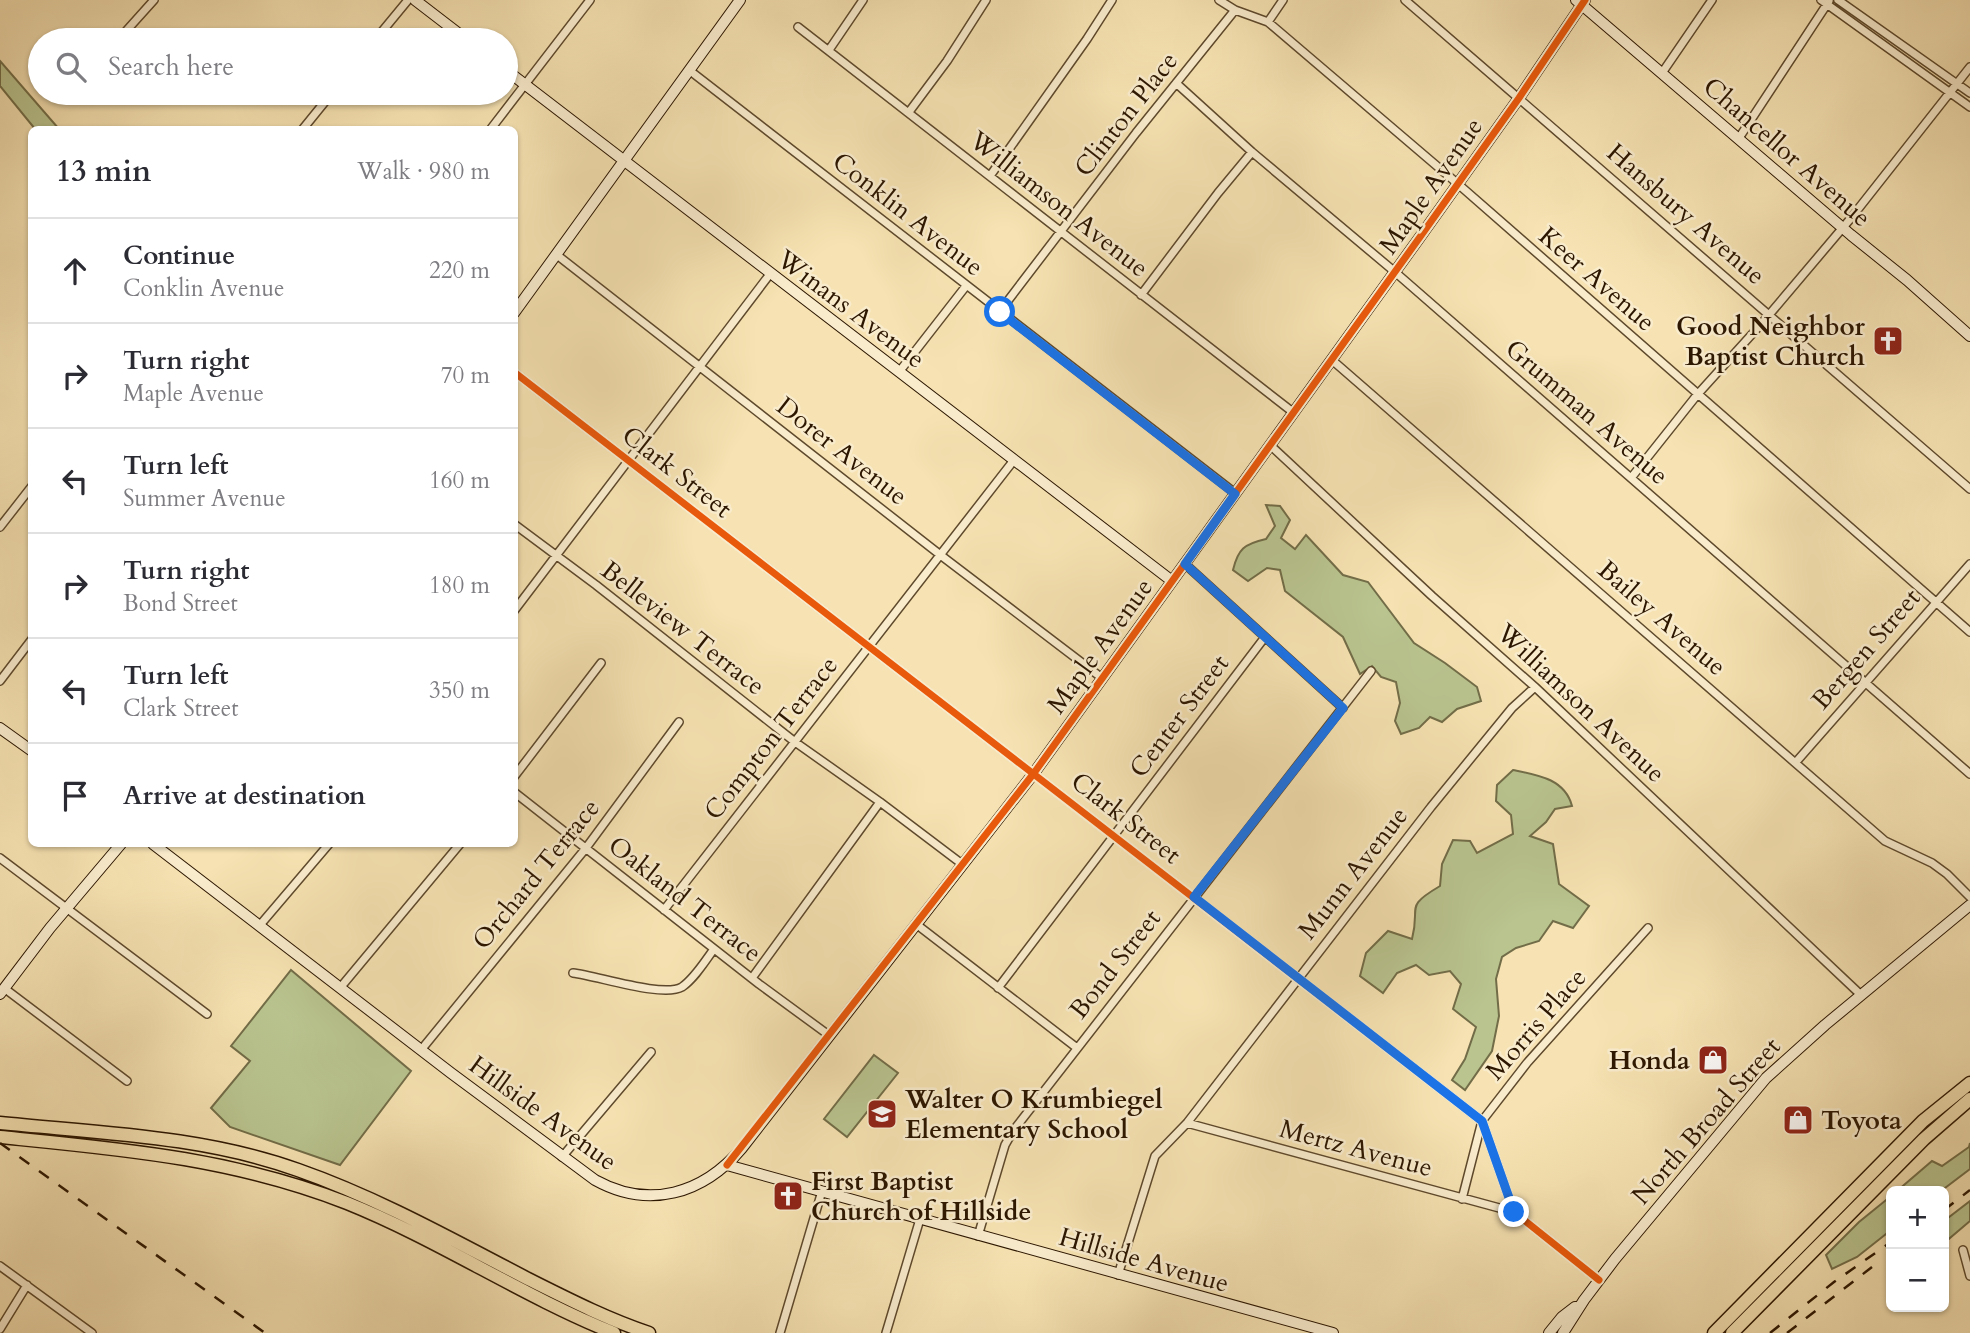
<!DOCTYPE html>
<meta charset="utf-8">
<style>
:root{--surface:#fff;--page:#f7f7f7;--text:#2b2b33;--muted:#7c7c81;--line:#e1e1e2}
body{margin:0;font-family:Cardo,serif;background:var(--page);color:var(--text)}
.controls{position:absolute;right:21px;bottom:21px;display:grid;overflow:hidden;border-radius:10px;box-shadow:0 2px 5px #0004}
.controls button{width:63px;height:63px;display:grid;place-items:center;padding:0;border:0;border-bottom:2px solid var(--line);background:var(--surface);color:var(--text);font:35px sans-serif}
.stop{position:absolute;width:21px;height:21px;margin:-16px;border:5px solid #1a73e8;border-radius:50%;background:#fff}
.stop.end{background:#1a73e8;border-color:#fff;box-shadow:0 2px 7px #0008}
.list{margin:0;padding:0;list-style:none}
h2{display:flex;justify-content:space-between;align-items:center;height:91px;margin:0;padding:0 28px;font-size:30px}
h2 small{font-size:23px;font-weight:400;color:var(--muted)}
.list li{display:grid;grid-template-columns:46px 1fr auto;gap:21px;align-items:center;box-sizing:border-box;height:105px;padding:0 28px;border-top:2px solid var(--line)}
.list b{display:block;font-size:26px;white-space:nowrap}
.list p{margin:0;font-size:23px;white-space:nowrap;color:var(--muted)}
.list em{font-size:23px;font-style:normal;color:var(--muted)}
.icon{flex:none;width:38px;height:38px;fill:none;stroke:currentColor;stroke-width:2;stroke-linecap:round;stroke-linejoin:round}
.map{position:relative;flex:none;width:1970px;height:1333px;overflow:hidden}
.search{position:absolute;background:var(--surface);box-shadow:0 2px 5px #0004;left:28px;top:28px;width:490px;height:77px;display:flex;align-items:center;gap:18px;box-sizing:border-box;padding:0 24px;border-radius:38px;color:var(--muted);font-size:26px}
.panel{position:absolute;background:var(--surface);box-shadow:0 2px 5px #0004;left:28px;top:126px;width:490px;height:721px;border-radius:10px}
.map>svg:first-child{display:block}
.green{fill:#b9c48f;stroke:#726d48;stroke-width:2}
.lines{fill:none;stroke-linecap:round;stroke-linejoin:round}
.street-casing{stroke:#5e492c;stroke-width:10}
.secondary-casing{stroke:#2c1600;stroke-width:12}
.highway-casing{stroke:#2c1600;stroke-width:15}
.street{stroke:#f9eccd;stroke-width:7}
.secondary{stroke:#f9eccd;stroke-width:10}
.highway{stroke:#f6e2b2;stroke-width:12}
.rail{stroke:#2c1600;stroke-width:2.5;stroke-dasharray:12 12;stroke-linecap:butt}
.cycleway-casing{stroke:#f9eccd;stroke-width:11}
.cycleway{stroke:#e8590c;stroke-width:7}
.route{stroke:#1a73e8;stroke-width:9}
.labels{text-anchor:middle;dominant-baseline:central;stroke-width:5;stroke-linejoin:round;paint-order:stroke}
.street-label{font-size:26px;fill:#2c1600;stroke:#f9eccd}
.poi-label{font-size:26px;font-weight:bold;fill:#2c1600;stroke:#f9eccd;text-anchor:start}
</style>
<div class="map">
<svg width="1970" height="1333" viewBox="0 0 1970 1333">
<rect width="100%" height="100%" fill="#f6e2b2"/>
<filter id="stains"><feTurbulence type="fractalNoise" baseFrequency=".00286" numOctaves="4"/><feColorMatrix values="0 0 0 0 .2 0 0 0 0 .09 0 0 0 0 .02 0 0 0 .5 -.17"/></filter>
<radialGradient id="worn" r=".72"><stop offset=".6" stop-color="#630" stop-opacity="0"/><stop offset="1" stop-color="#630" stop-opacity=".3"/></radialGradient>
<path class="green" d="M 0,61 L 59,129 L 35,129 L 0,86 Z
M 1266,505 L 1280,506 L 1290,520 L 1281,538 L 1295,549 L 1306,535 L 1343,575 L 1368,582 L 1414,643 L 1445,663 L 1477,687 L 1481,701 L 1457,709 L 1442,722 L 1430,717 L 1419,728 L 1401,734 L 1395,721 L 1400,703 L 1396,682 L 1381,677 L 1372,666 L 1360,674 L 1343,637 L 1285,591 L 1280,570 L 1267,568 L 1248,581 L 1233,570 C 1238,549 1244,544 1266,539 L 1275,526 Z
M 1513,770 C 1538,775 1565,779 1572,806 L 1555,809 L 1546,822 L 1530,836 L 1553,844 L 1559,884 L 1589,906 L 1573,928 L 1553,921 L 1539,941 L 1516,948 L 1502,957 L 1496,979 L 1499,1016 L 1492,1051 L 1465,1090 L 1452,1080 L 1465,1059 L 1476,1027 L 1453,1009 L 1461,984 L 1450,971 L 1429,975 L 1416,965 L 1397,973 L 1383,993 L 1360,976 L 1366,953 L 1388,931 L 1412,939 C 1421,905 1403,908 1440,886 L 1442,864 L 1453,840 L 1470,841 L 1477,853 L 1513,834 L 1511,815 L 1496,801 L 1497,785 Z
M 291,970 L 411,1071 L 340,1165 L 230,1127 L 211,1108 L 250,1061 L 231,1046 Z
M 874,1055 L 898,1073 L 847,1137 L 824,1119 Z
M 1970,1143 L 1970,1169 L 1941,1191 L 1897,1191 L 1932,1161 L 1942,1166 L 1969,1147 Z
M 1891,1196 L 1891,1230 L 1857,1257 L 1832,1269 L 1826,1255 L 1859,1222 Z
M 1970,1201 L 1970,1221 L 1944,1243 L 1944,1221 Z"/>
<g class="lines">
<g class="street-casing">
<path id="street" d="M 1219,0 L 1235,10 L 1268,22 L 1458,184 L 1970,632
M 1405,0 L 1970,489
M 1821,0 L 1970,107
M 1838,0 L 1970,93
M 1268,22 L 1283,0
M 798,27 L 1294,413
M 118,40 L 154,0
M 375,40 L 408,0
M 829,50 L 863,0
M 689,70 L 1235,493
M 1662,73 L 1712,0
M 1176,83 L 1252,152 L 1395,272 L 1970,774
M 52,95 L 55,93
M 909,112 L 947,61 L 986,0
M 302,130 L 332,93
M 490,130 L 590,0
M 1739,138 L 1829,1
M 990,176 L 1087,39 L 1112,0
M 557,255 L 943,557 L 1102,678
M 1141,295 L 1218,193 L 1252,152
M 1000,311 L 1136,133 L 1235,10
M 1332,360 L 1885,841 L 1932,863 L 1947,874 L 1970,897
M 514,372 L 1482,1121 L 1514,1212 L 1599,1280
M 899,372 L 966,286
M 1270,445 L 1432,596 L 1535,687 L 1861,995
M 1631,478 L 1697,395 L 1763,322 L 1851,218 L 1970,67
M 514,524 L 596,585 L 795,742 L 880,802 L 962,864
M 0,527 L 32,486
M 1185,564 L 1343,708
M 514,611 L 770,274
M 0,681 L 32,639
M 1796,762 L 1970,564
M 514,777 L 601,663
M 514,792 L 759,984 L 830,1036
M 0,858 L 207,1014
M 664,910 L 1014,460
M 916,924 L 1077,1048
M 260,925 L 329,844
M 573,973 C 598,976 663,998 682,987 C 695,978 705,961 714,949
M 752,978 L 880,802
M 4,988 L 127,1081
M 340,988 L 460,844
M 998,988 L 1265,637
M 421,1050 L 586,848 L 679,722
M 1187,1123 L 1514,1212
M 562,1157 L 651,1052
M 1462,1199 L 1482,1121 L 1527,1063 L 1648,928
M 978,1236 L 1005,1145 L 1013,1131 L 1371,671
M 1963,1250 L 1970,1276
M 0,1266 L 92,1333
M 1118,1275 L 1155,1156 L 1187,1123 L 1431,807 L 1512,708 L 1535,687
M 0,1329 L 27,1285
M 780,1333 L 822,1191
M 886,1333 L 920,1219"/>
</g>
<g class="secondary-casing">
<path id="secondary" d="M 415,0 L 467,40
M 1576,0 L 1851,235 L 1907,280 L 1970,336
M 506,70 L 1172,581
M 514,313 L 740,0
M 0,728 L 32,751
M 153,844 L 451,1073 L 595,1180 C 649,1210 703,1194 742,1148 L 1034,773 L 1420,237 L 1519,98 L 1585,0
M 0,994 L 50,928 L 121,844
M 727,1165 L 1333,1333
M 1549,1333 L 1562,1317 L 1575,1307
M 1563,1333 L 1584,1300 L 1615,1259 L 1766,1078 L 1825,1025 L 1970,905"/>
</g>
<g class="highway-casing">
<path id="highway" d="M 0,1123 C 99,1133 204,1136 298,1170 C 378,1198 453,1240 528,1279 C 568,1299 607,1319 649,1333
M 0,1137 C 121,1149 232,1158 347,1203 C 439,1240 522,1296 614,1333
M 1714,1333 L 1923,1121 L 1970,1083
M 1732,1333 L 1924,1139 L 1970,1099"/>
</g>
<use href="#street" class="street"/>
<use href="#secondary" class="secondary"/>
<use href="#highway" class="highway"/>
<path class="rail" d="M 0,1143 L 265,1333
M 1944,1210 L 1970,1190
M 1770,1333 L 1834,1282 L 1891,1242
M 1787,1333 L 1872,1267"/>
<g class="cycleway-casing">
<path id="cycleway" d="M 514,372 L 1482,1121 L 1514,1212 L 1599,1280
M 727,1165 L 1034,773 L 1420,237 L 1519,98 L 1585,0"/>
</g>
<use href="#cycleway" class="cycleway"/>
</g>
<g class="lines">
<path class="route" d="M 1000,312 L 1235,494 L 1185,564 L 1343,708 L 1194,897 L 1482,1121 L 1514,1212"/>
</g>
<defs>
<g id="church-square" transform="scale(1.575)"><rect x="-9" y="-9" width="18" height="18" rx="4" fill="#8f2418" stroke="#f9eccd"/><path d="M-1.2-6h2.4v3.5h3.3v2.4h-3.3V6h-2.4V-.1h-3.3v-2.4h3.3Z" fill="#fff"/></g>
<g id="shop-square" transform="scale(1.575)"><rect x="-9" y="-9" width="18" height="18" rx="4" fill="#8f2418" stroke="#f9eccd"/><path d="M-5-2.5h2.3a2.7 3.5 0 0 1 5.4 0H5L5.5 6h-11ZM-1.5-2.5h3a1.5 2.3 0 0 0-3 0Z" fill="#fff"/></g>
<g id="school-square" transform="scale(1.575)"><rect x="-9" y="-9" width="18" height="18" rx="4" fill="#8f2418" stroke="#f9eccd"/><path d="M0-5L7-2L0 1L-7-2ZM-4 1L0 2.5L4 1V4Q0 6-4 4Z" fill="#fff"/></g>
</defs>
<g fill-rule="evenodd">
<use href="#church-square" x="1888" y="341"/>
<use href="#shop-square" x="1713" y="1060"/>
<use href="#school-square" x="882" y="1114"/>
<use href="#shop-square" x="1798" y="1120"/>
<use href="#church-square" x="788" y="1196"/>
</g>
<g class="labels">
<g class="street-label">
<text transform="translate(1126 114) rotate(-52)">Clinton Place</text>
<text transform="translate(1787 152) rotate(41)">Chancellor Avenue</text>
<text transform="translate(1431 186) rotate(-55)">Maple Avenue</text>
<text transform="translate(1059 204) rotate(38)">Williamson Avenue</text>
<text transform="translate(908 214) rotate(38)">Conklin Avenue</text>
<text transform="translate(1686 214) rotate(41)">Hansbury Avenue</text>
<text transform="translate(1597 279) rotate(41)">Keer Avenue</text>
<text transform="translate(851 309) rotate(37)">Winans Avenue</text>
<text transform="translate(1587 412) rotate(41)">Grumman Avenue</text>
<text transform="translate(842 451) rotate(38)">Dorer Avenue</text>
<text transform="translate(677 472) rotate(38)">Clark Street</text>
<text transform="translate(1662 618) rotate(41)">Bailey Avenue</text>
<text transform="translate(683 628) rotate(38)">Belleview Terrace</text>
<text transform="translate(1100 646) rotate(-54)">Maple Avenue</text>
<text transform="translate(1866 649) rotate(-49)">Bergen Street</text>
<text transform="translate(1581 703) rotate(43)">Williamson Avenue</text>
<text transform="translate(1179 716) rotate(-53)">Center Street</text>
<text transform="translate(771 738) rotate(-52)">Compton Terrace</text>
<text transform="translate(1126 818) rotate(38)">Clark Street</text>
<text transform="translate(1353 873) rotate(-52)">Munn Avenue</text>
<text transform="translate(536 874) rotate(-51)">Orchard Terrace</text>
<text transform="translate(685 899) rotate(38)">Oakland Terrace</text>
<text transform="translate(1115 964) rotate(-52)">Bond Street</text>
<text transform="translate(1536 1024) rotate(-49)">Morris Place</text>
<text transform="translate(543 1113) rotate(36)">Hillside Avenue</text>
<text transform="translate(1706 1121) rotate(-49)">North Broad Street</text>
<text transform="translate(1356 1148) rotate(15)">Mertz Avenue</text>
<text transform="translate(1144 1260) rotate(16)">Hillside Avenue</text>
</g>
<g class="poi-label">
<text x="1865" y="326" text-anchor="end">Good Neighbor<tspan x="1865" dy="30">Baptist Church</tspan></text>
<text x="1690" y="1060" text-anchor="end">Honda</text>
<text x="905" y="1099">Walter O Krumbiegel<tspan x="905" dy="30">Elementary School</tspan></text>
<text x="1821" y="1120">Toyota</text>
<text x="811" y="1181">First Baptist<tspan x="811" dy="30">Church of Hillside</tspan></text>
</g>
</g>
<rect width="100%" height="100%" filter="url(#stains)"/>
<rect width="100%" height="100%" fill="url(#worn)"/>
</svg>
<div class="controls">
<button>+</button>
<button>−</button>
</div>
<div class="stop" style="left:1000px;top:312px"></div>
<div class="stop end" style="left:1514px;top:1212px"></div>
<div class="search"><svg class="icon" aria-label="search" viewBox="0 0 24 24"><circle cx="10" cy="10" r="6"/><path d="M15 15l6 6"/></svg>Search here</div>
<section class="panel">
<h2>13 min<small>Walk · 980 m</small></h2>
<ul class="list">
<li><svg class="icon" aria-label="ahead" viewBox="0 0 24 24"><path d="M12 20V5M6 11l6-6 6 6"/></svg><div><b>Continue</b><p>Conklin Avenue</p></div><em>220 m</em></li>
<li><svg class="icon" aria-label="right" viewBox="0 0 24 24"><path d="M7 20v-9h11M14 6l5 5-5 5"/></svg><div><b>Turn right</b><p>Maple Avenue</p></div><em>70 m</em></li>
<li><svg class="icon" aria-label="left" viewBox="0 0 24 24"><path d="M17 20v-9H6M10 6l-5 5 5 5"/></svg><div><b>Turn left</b><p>Summer Avenue</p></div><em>160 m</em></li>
<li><svg class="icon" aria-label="right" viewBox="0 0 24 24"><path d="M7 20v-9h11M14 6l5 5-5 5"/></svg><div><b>Turn right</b><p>Bond Street</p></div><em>180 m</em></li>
<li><svg class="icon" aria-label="left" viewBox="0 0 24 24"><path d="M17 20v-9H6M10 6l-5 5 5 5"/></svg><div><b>Turn left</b><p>Clark Street</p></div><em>350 m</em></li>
<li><svg class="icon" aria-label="arrive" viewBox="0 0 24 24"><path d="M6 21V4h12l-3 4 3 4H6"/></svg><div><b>Arrive at destination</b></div></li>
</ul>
</section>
</div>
